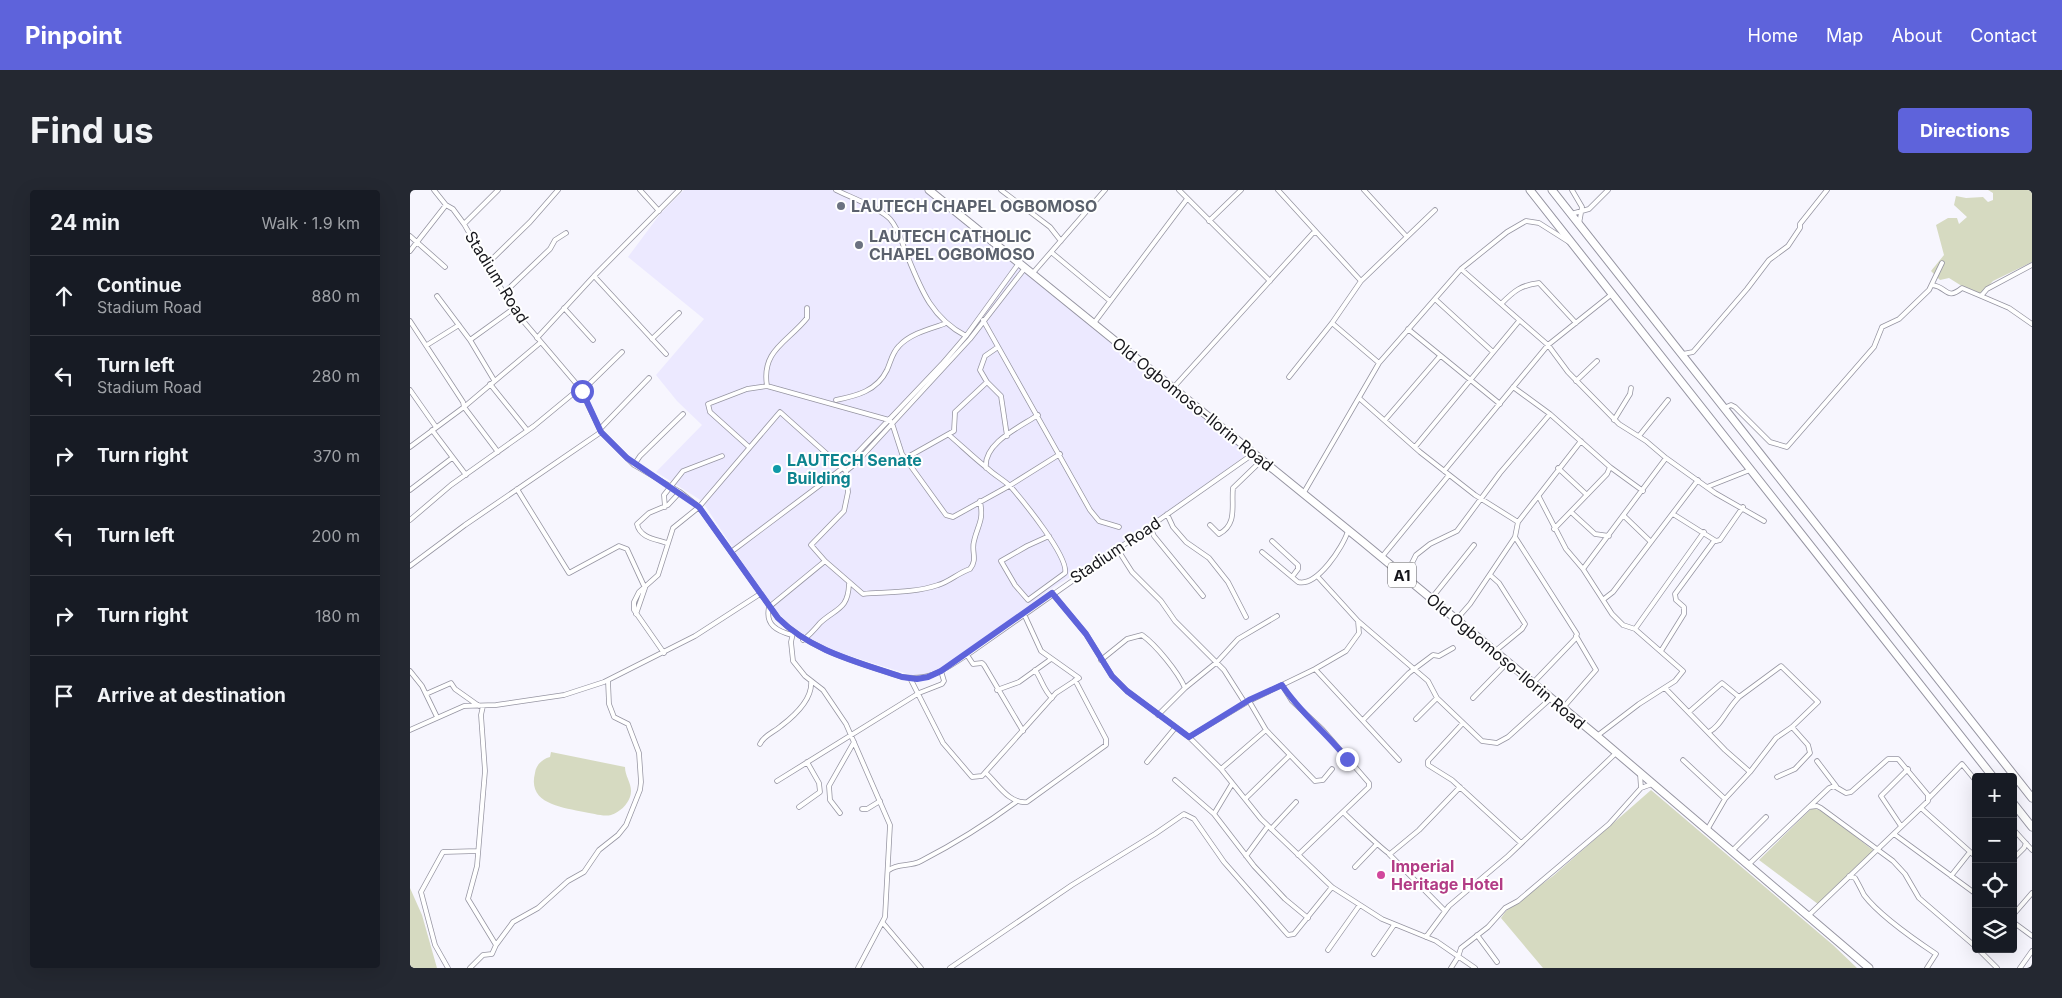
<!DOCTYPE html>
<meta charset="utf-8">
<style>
:root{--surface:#171b24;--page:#242831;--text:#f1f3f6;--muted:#9ea1a6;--line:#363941;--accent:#5e63db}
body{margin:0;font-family:Inter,sans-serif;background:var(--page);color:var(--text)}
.controls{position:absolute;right:15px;bottom:15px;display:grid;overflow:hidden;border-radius:5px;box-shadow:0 5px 20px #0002}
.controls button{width:45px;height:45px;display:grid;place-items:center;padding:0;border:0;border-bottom:1px solid var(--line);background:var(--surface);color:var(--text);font:25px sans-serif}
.stop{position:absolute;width:15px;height:15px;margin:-11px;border:4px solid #5e63db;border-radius:50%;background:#fff}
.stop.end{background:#5e63db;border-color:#fff;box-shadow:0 1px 5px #0008}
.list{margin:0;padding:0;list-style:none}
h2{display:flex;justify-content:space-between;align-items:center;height:65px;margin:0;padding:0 20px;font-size:21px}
h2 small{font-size:16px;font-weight:400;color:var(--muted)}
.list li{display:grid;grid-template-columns:32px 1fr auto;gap:15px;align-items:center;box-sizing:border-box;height:80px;padding:0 20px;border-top:1px solid var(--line)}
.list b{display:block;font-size:19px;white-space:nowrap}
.list p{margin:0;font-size:16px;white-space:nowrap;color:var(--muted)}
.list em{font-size:16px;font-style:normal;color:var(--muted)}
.icon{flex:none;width:28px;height:28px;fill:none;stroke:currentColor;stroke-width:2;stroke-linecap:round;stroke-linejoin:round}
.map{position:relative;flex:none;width:1622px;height:778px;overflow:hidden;border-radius:5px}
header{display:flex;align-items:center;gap:30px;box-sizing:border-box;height:70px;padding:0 25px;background:var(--accent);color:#fff}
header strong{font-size:24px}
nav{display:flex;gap:28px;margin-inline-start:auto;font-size:18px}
.intro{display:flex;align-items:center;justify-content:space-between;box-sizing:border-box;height:120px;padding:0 30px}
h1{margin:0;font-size:35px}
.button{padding:12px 22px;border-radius:5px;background:var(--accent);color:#fff;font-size:18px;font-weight:700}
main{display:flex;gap:30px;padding:0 30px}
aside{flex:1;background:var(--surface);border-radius:5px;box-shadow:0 5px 20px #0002}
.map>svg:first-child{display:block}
.built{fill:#ece9ff}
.green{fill:#d6dac1}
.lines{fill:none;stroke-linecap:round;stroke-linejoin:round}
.street-casing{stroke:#9695a2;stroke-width:5.5}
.highway-casing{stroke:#9695a2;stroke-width:9}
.street{stroke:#fff;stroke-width:4}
.highway{stroke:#fff;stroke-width:7}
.route{stroke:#5e63db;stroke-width:6}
.worship-dot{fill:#6b7280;stroke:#fff;stroke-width:2}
.culture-dot{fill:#0f9aa8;stroke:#fff;stroke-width:2}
.hotel-dot{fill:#d1479c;stroke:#fff;stroke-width:2}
.labels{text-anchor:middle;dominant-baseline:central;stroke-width:4;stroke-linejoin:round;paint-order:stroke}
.shield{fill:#fff;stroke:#5c5c5f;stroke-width:1}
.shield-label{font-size:15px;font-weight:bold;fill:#16161b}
.worship-label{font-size:16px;font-weight:bold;fill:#5b616d;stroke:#fff;text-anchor:start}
.street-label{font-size:16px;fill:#16161b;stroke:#fff}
.culture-label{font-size:16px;font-weight:bold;fill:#0d838f;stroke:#fff;text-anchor:start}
.hotel-label{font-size:16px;font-weight:bold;fill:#b23c85;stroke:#fff;text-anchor:start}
</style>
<header>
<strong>Pinpoint</strong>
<nav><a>Home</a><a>Map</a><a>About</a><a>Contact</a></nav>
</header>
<div class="intro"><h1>Find us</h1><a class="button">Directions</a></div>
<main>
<aside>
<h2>24 min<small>Walk · 1.9 km</small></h2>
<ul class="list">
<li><svg class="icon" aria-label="ahead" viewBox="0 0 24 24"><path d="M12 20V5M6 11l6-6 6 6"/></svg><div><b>Continue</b><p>Stadium Road</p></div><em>880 m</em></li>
<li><svg class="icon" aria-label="left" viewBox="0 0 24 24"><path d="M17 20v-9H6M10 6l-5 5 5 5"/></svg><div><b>Turn left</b><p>Stadium Road</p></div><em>280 m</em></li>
<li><svg class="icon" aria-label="right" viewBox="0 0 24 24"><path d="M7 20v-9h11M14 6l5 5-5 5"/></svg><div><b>Turn right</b></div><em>370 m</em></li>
<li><svg class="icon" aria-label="left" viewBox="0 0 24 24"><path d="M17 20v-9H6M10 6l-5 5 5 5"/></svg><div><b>Turn left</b></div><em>200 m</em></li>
<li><svg class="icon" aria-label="right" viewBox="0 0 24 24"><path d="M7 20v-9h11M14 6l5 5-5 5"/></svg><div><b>Turn right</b></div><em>180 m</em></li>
<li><svg class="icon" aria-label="arrive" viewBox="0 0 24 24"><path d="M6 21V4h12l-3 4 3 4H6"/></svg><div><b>Arrive at destination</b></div></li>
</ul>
</aside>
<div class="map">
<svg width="1622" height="778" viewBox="0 0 1622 778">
<rect width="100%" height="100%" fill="#f7f6fe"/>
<path class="built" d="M 274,0 L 515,0 L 834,261 L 834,267 L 695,366 L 642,398 L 530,481 L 516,485 L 501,485 L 427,462 L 402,452 L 393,447 L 365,422 L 292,311 L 246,282 L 292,235 L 267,211 L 246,185 L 294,129 L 218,67 L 250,24 Z"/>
<path class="green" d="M 1578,0 L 1622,0 L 1622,72 L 1583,91 L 1571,104 L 1555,98 L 1539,88 L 1530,90 L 1521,81 L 1534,65 L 1526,35 L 1538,28 L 1547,28 L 1549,34 L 1557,27 L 1544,15 L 1546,6 L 1556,8 L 1573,7 L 1578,12 L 1583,10 L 1583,3 Z
M 141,562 L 215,577 C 215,588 224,595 220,607 C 217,615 210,622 201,625 C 193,627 182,623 174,622 C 152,617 117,614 125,583 C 126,575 132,569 140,567 Z
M 1241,600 L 1423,755 L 1447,778 L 1133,778 L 1091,728 L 1096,721 L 1143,686 Z
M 1402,618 L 1413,621 L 1464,661 L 1408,714 L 1349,670 Z
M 0,698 L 12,725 L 27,778 L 0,778 Z"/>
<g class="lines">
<g class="street-casing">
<path id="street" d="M 24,0 L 36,15 L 43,19 L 54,34 L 103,119 L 170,198 L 191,242 L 224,275 L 270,302 L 289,317 L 368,428 C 401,461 448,472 492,487 C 521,491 533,480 557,465 L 843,264
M 230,0 L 249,21
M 426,0 C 440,7 470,18 480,29 C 488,38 491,50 495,60 C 510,97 520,127 556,146
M 591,0 L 640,37 L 651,51
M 769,0 L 860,91
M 868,0 L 951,91
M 954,0 L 997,47
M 1162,0 L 1172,17 L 1169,34
M 1161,24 L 1179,19 L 1198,0
M 799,31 L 831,0
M 54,34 L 88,0
M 0,46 L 35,77
M 0,61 L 36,15
M 641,62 L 700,111
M 76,75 L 120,32 L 148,0
M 1051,79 L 1138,155 L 1158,182 L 1209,234 L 1236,251 L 1256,268 L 1305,303 L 1354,331
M 622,84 L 695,0
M 184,86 L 256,164
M 1522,95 C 1538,97 1536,111 1552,98 L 1571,106 L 1577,99 L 1622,75
M 94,103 L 140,59 L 145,50 L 156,43
M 27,106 L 60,150 L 84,190
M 1571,106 L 1599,118 L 1622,134
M 1025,109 L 1083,162
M 1092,113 C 1104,101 1111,95 1129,93 L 1166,133
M 154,118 L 183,150
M 573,130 L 680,320 L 689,331 L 709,337
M 0,131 L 53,212 L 54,217 L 88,262
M 684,133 L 777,9
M 922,133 L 969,173
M 998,139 L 1090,214
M 127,148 L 184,86 L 269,0
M 242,149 L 269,123
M 60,150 L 103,119
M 17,155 L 49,135
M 588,157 L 575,166 L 570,180 L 577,192 L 591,206 L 597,246
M 1273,164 L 1283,162 L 1337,99 L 1359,70 L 1378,56 L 1390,38 L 1390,34 L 1417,0
M 879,187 L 922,133 L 951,91 L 1025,20
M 1166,191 L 1187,171
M 80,194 L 117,240
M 357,196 C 351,160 378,152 397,128 L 397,118
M 1103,197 L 1140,224 L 1200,277 L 1197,284 L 1144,339
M 763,198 L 903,43 L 906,43
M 0,200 L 26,237
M 172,201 L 212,162
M 949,208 L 1010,262 L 1065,305 L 1108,332
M 426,210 C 446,206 467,201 477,180 C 481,171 482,163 489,156 C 500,144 519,139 534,134
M 1314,218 L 1321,215 L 1325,217 L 1360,252 L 1377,257 L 1464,157 L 1472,137 L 1489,129 L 1519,100 L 1532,73
M 975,230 L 1030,166
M 1204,230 L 1220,204 L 1221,198
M 190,239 L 239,188
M 22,240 L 56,285
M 539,245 C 552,256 564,268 577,278 C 584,285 594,290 601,297 C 613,311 659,367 655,383 L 618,410 L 605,395 L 591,371 L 617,356 L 639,346
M 1229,246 L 1258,210
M 0,257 L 54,217 L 131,152
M 339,257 L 300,222 L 298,214 L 337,199 L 357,196 L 479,230 L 482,233 L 492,264 L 536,325 L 543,327 L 599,296 L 650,264
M 1005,257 L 1109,131
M 496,268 L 544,241 L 545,222 L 577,192
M 224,275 L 230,266 L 273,224
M 1200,277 L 1233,301
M 576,278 C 573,253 610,237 628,225
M 1148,278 L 1177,305
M 436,281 L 445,274 L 560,149 L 615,78
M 1034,281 L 1138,155 L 1202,104
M 1297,297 L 1340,280
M 107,299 L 159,383 L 209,356 L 217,359 L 235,398 L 226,424
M 0,300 L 42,268
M 893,304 L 969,173 L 1051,79 L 1097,42 L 1116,31 L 1129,33 L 1159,52
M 1129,307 L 1156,359 L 1173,379 L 1202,424 L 1213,435 L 1225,439 L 1273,481 L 1265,491 L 1229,514 L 1187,546
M 255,317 L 254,305 L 273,281 L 312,266
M 1161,322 L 1185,344 L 1199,346
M 757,324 L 763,337 L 776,352 L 799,368 L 818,392 L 836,427
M 1263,324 L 1306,351 L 1310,350 L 1333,317
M 1214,326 L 1241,352
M 0,330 L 41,295 L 124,236 L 170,198
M 800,335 L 809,344 C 828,334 821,315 823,298 L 852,270
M 740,337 L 744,346 L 793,406
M 1105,347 L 1167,444 L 1165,449 L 1122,494
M 862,351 L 888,375 L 888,379 L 882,387
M 257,353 C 245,349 230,348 227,334 L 239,323 L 258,315 L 270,302
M 708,360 L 722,382 L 751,411 L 765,431 L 814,480 L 835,513
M 321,362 L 434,277 L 532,174 L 556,146 L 609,73
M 852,362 L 888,392 C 907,397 933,357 938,341
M 971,368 L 1039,285
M 0,376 L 55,335 L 191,242
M 1173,379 L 1256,268
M 1080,385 L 1089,393 L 1115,434 L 1112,439 L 1084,462
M 908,387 L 948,431 L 1018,491 L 1027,508 L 1072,551 L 1087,553 L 1098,547 L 1140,509
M 999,391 L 1000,377 L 1006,365 L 1020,354 L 1047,341 L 1090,283 L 1140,224
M 642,403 L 676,444 L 702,486 L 717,501 L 779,547 L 811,579 L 851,629 L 922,697 L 972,729 L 1026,751 L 1065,778
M 1021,409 L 1064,355
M 1194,409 L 1203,402 L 1288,290
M 1046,430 L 1060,414 L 1105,347 L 1108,332 L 1171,251
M 1225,439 L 1294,342
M 383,443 L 381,452 L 383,471 L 395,486 L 413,500 L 436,534 L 480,635 L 475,727 L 448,778
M 382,445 C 367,441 355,435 359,417 L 415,371 L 453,404 C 478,402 504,403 528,395 C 539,392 548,383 560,379 C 568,369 561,362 564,351 C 568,334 574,331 570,311
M 393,450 C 400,445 405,439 410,433 C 426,418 438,420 439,394
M 1251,461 L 1274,424 L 1274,417 L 1266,410 L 1265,404 L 1304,351
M 254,463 L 224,420 L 224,412 L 229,402 L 248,385 L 263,338 L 289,317 L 370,222 L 436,281 L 438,302 L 434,321 L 401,355 L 415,371
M 557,465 L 563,474 L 572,473 L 574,475 L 613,541
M 691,470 L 717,449 L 732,445 C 746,455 768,482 775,498
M 905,479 L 989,570
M 625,480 C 632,490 633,499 642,508
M 0,481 L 12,496 L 27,527
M 500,488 L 533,553 L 562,587 L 572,586 L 646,503 L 669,488 L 631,461 L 614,424
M 872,495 L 882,511 L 912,539 L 959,593 L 959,597 L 888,665
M 1255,498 L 1315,560 L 1340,582
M 587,500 L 609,492 L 641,469
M 16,504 L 41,493 L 45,499 L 69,516
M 1063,508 L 1097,473
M 839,511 L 856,540 L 905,591 L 913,590 L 922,579
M 1152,519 L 1186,480 L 1166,446
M 1279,522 L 1312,493 L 1329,507 L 1371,476 L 1408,512 L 1382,537 L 1366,548 L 1340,582 L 1315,609 L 1297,640
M 748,525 L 775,498 L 807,472 L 828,449 L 867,426
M 1006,529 L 1027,508
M 953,530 L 999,483 L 1023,465 L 1029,466 L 1043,458
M 1053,533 L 1018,571 L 1018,575 L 1042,590 L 1111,653
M 0,540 L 54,516 L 86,515 L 154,505 L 194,492 L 285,446 L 350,404
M 1299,542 C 1311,536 1317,519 1329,507
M 779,547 L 839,511 L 905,479 L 936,461 L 949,443 L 948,431
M 350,554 C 354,545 363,543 371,536 C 384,526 403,509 401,491
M 1273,570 L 1315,609
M 1407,571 L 1426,596
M 737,572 L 765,538
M 811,579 L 856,540
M 576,583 C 588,594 599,614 617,612 L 696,555 L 696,549 L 665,490
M 1230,584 L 1231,598
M 1367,587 L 1385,579 L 1400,563 L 1398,555 L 1382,537
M 765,590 L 804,624 L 844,676 L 875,709 L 898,728
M 367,591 L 509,503 L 532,494 L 534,491 L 531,481
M 1519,608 L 1552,574 L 1566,591
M 835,609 L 879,566
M 389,617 L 410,602 L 409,593 L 397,572
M 1399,617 L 1407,616 L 1411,618 L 1483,671 L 1495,684 L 1509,708 L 1566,757
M 1511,618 L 1566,667
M 452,619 L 457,619 L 470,611
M 933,622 C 939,628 976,663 980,664 L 1009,640 L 1050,597
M 430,623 L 420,610 L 419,596 L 444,552
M 804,624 L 822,594
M 1491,636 L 1471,606 L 1498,579
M 861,639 L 886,612
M 1603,639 L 1622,660
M 1484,644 L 1566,704
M 1322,661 L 1356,627
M 979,664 L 1035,721
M 836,666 L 858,636
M 1603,669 L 1614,658 L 1616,653
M 1338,675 L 1419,598 L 1424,596 L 1436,603 L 1441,602 L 1478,569 L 1488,569 L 1518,605 L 1518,611 L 1398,726
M 945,677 L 967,654
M 479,680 C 488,673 500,677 511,671 C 544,654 576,634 606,612
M 1439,686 L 1445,688 C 1448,693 1451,699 1454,705 C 1469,725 1505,750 1526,764 L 1517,778
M 1541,686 L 1560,662
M 1603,725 L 1622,703
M 1603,732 L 1622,746
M 473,733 L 511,778
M 1067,745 L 1087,772
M 1016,747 L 1039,716 L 1098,666 L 1206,563
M 86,755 L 103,732 L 128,718 L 158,691 L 174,682 L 189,660 L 208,645 L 216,635 L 230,600 L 231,592 L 229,563 L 218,534 L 204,527 L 199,514 L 198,491
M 1568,759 L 1587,778
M 918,760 L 949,716
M 964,764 L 984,735
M 38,778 L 25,755 L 11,702 L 33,662 L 68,661
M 60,778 L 73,765 L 82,764 L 86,755 L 58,709 L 67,676 L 75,581 L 71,525 L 73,516
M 540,778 L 662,695 L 745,644 L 774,624 L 784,629 L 814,672 L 878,745 L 884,744 L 922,697
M 1041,778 L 1048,767 L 1051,758 L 1078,737 L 1095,718 L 1108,711 L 1199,634 L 1231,598 L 1242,594
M 1610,778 L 1622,761"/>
</g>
<g class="highway-casing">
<path id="highway" d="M 519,0 L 953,352 L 1187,546 L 1459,778
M 1120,0 L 1583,587
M 1142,0 L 1622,608
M 1603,613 L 1622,637"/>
</g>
<use href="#street" class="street"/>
<use href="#highway" class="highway"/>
</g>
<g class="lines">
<path class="route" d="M 172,201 L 191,242 L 217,268 L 289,317 L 368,428 C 401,461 448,472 492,487 L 507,489 L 518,487 L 531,481 L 642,403 L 676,444 L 702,486 L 717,501 L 779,547 L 839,510 L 872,495 C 890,523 917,543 937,569"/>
</g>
<g class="worship-dot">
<circle cx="431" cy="16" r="5"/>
<circle cx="449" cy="55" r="5"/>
</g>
<circle class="culture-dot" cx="367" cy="279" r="5"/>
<circle class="hotel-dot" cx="971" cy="685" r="5"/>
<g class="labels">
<rect class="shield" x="978" y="372.5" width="28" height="25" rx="4"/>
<g class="shield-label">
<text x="992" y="385">A1</text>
</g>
<g class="worship-label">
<text x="441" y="16">LAUTECH CHAPEL OGBOMOSO</text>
<text x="459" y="46">LAUTECH CATHOLIC<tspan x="459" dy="18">CHAPEL OGBOMOSO</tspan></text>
</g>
<g class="street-label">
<text transform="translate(87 87) rotate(58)">Stadium Road</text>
<text transform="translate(783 214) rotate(39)">Old Ogbomoso-Ilorin Road</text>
<text transform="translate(705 360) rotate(-34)">Stadium Road</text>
<text transform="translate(1096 471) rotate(40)">Old Ogbomoso-Ilorin Road</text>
</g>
<g class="culture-label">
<text x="377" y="270">LAUTECH Senate<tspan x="377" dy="18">Building</tspan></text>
</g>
<g class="hotel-label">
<text x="981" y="676">Imperial<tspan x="981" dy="18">Heritage Hotel</tspan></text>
</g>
</g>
</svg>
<div class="controls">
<button>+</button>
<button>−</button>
<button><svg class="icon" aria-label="locate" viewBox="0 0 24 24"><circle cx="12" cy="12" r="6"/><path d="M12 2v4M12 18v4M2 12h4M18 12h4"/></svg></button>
<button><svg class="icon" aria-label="layers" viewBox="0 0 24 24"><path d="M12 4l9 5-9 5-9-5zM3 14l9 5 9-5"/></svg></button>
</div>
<div class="stop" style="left:172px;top:201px"></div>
<div class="stop end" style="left:937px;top:569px"></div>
</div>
</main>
